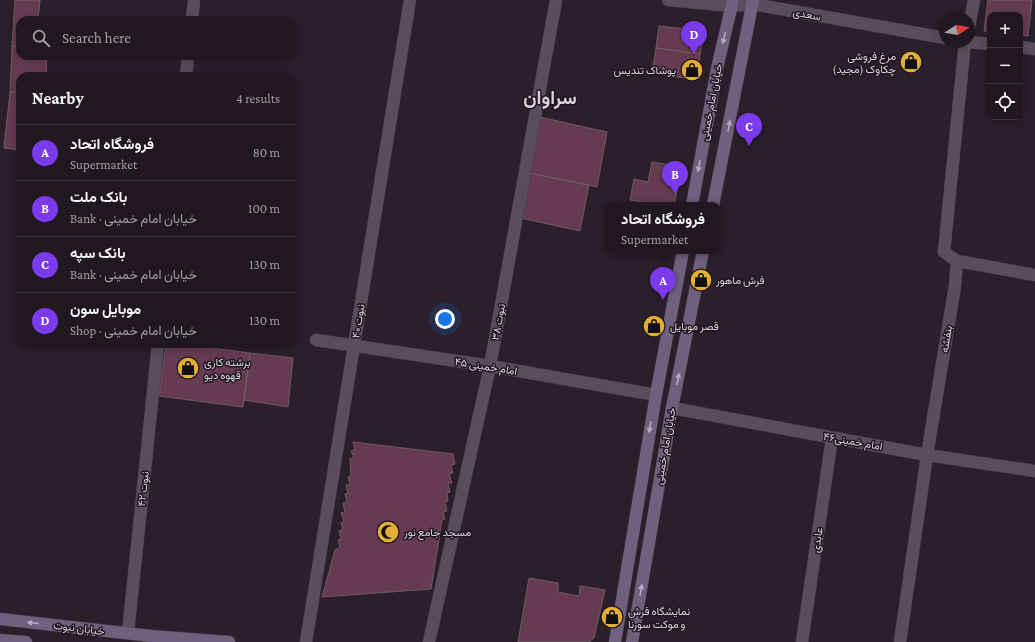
<!DOCTYPE html>
<meta charset="utf-8">
<style>
:root{--surface:#201720;--page:#282029;--text:#f1f3f6;--muted:#a29fa5;--line:#3d363e;--accent:#7c3aed}
body{margin:0;font-family:"Crimson Pro",Vazirmatn,serif;background:var(--page);color:var(--text)}
.controls{position:absolute;right:12px;top:12px;display:grid;overflow:hidden;border-radius:8px;box-shadow:0 2px 10px #0003}
.controls button{width:36px;height:36px;display:grid;place-items:center;padding:0;border:0;border-bottom:1px solid var(--line);background:var(--surface);color:var(--text);font:20px sans-serif}
.compass{position:absolute;left:939px;top:12px;width:36px;height:36px;border-radius:50%;background:var(--surface);box-shadow:0 2px 10px #0003;rotate:78deg}
.you{position:absolute;left:445px;top:319px;width:14px;height:14px;margin:-10px;border:3px solid #fff;border-radius:50%;background:#1a73e8;box-shadow:0 0 0 6px #1a73e833}
.badge{display:grid;place-items:center;width:26px;height:26px;border-radius:50%;background:var(--accent);color:#fff;font-size:13px;font-weight:700}
.pin{position:absolute;translate:-50% -33px;filter:drop-shadow(0 1px 2px #0008)}
.pin::after{content:'';position:absolute;top:21px;width:14px;height:12px;background:inherit;clip-path:polygon(0 0,100% 0,50% 100%)}
.popup{position:absolute;left:606px;top:202px;width:114px;height:52px;box-sizing:border-box;display:grid;place-content:center;border-radius:8px;background:var(--surface);filter:drop-shadow(0 1px 3px #0005);font-size:13px;white-space:nowrap;color:var(--muted)}
.popup b{font-size:15px;color:var(--text)}
.popup::after{content:'';position:absolute;left:50%;top:100%;margin-left:-8px;border:8px solid transparent;border-top-color:var(--surface)}
.list{margin:0;padding:0;list-style:none}
h2{display:flex;justify-content:space-between;align-items:center;height:52px;margin:0;padding:0 16px;font-size:17px}
h2 small{font-size:13px;font-weight:400;color:var(--muted)}
.list li{display:grid;grid-template-columns:26px 1fr auto;gap:12px;align-items:center;box-sizing:border-box;height:56px;padding:0 16px;border-top:1px solid var(--line)}
.list b{display:block;font-size:15px;white-space:nowrap}
.list p{margin:0;font-size:13px;white-space:nowrap;color:var(--muted)}
.list em{font-size:13px;font-style:normal;color:var(--muted)}
.icon{flex:none;width:22px;height:22px;fill:none;stroke:currentColor;stroke-width:2;stroke-linecap:round;stroke-linejoin:round}
.map{position:relative;flex:none;width:1035px;height:642px;overflow:hidden}
.search{position:absolute;background:var(--surface);box-shadow:0 2px 10px #0003;left:16px;top:16px;width:280px;height:44px;display:flex;align-items:center;gap:10px;box-sizing:border-box;padding:0 14px;border-radius:12px;color:var(--muted);font-size:15px}
.panel{position:absolute;background:var(--surface);box-shadow:0 2px 10px #0003;left:16px;top:72px;width:280px;height:276px;border-radius:12px}
.map>svg:first-child{display:block}
.building{fill:#663b52;stroke:#6e5b64}
.lines{fill:none;stroke-linecap:round;stroke-linejoin:round}
.street-casing{stroke:#473e48;stroke-width:13}
.secondary-casing{stroke:#473e48;stroke-width:13}
.street{stroke:#5a4d5b;stroke-width:12}
.secondary{stroke:#6f607d;stroke-width:12}
.oneway{fill:#b5abba}
.labels{text-anchor:middle;dominant-baseline:central;stroke-width:3;stroke-linejoin:round;paint-order:stroke}
.street-label{font-size:11px;fill:#dad3db;stroke:#201622}
.poi-label{font-size:11px;fill:#dad3db;stroke:#201622;text-anchor:start}
.town-label{font-size:19px;font-weight:bold;fill:#dad3db;stroke:#201622}
</style>
<div class="map">
<svg width="1035" height="642" viewBox="0 0 1035 642">
<rect width="100%" height="100%" fill="#2a1f2b"/>
<path class="building" d="M 15,0 L 40,0 L 38,20 L 20,20 L 20,47 L 12,46 Z
M 988,0 L 1032,0 L 1028,36 L 1020,35 L 1020,15 L 990,15 L 990,31 L 984,31 Z
M 659,26 L 697,30 L 703,36 L 700,54 L 656,48 Z
M 12,46 L 20,47 L 20,56 L 47,56 L 46,76 L 20,76 L 20,93 L 10,92 Z
M 656,48 L 700,54 L 697,80 L 652,73 Z
M 10,92 L 20,93 L 20,150 L 4,148 Z
M 535,116 L 607,132 L 597,187 L 524,172 Z
M 652,162 L 682,167 L 674,205 L 657,205 L 630,200 L 634,179 L 648,182 Z
M 524,172 L 589,185 L 580,231 L 516,217 Z
M 166,344 L 181,344 L 250,353 L 243,407 L 159,396 Z
M 250,353 L 293,358 L 288,407 L 244,400 Z
M 353,442 L 453,454 L 455,464 L 451,465 L 453,473 L 449,474 L 452,483 L 448,483 L 450,492 L 447,493 L 448,501 L 445,502 L 447,511 L 443,512 L 445,519 L 442,520 L 431,589 L 322,597 L 335,550 L 340,547 L 338,540 L 341,539 L 339,531 L 343,529 L 341,523 L 344,521 L 341,513 L 345,512 L 343,503 L 347,502 L 345,494 L 348,493 L 346,485 L 350,485 L 348,477 L 351,476 L 350,459 L 354,457 L 351,451 L 355,449 Z
M 529,578 L 558,583 L 558,592 L 579,596 L 580,586 L 605,590 L 594,638 L 589,642 L 518,642 Z"/>
<g class="lines">
<g class="street-casing">
<path id="street" d="M 668,0 L 732,6 L 753,4 L 945,38
M 192,20 L 194,0
M 969,27 L 974,0
M 969,42 L 990,44
M 1020,47 L 1035,49
M 186,76 L 188,56
M 957,261 L 1035,275
M 316,340 L 490,366 L 656,395
M 672,408 L 927,455 L 1035,471
M 128,633 L 158,344
M 306,642 L 410,0
M 429,642 L 490,366 L 556,0
M 802,642 L 832,438
M 900,642 L 927,455 L 955,286 L 957,261 L 944,252 L 965,42"/>
</g>
<g class="secondary-casing">
<path id="secondary" d="M 692,205 L 718,64 L 733,0
M 713,205 L 753,0
M 0,619 L 151,636 L 229,642
M 0,640 L 26,642
M 615,642 L 656,395 L 683,251
M 632,642 L 672,408 L 703,251"/>
</g>
<use href="#street" class="street"/>
<use href="#secondary" class="secondary"/>
</g>
<defs><path id="oneway-solid" d="M-6-.8H1V-3.2L6.5 0L1 3.2V.8H-6Z"/></defs>
<g class="oneway">
<use href="#oneway-solid" transform="translate(724 38) rotate(103)"/>
<use href="#oneway-solid" transform="translate(729 126) rotate(-79)"/>
<use href="#oneway-solid" transform="translate(699 166) rotate(101)"/>
<use href="#oneway-solid" transform="translate(678 379) rotate(-79)"/>
<use href="#oneway-solid" transform="translate(650 427) rotate(99)"/>
<use href="#oneway-solid" transform="translate(641 590) rotate(-80)"/>
<use href="#oneway-solid" transform="translate(33 623) rotate(-173)"/>
</g>
<defs>
<g id="shop-disc" transform="scale(1.15)"><circle r="9.5" fill="#e2af34" stroke="#201622"/><path d="M-5-2.5h2.3a2.7 3.5 0 0 1 5.4 0H5L5.5 6h-11ZM-1.5-2.5h3a1.5 2.3 0 0 0-3 0Z" fill="#111"/></g>
<g id="mosque-disc" transform="scale(1.15)"><circle r="9.5" fill="#e2af34" stroke="#201622"/><path d="M3.5-4.9A6 6 0 1 0 3.5 4.9A5 5 0 1 1 3.5-4.9Z" fill="#111"/></g>
</defs>
<g fill-rule="evenodd">
<use href="#shop-disc" x="911" y="62"/>
<use href="#shop-disc" x="692" y="70"/>
<use href="#shop-disc" x="701" y="280"/>
<use href="#shop-disc" x="654" y="326"/>
<use href="#shop-disc" x="188" y="368"/>
<use href="#mosque-disc" x="388" y="532"/>
<use href="#shop-disc" x="612" y="617"/>
</g>
<g class="labels">
<g class="street-label">
<text transform="translate(807 14) rotate(10)">سعدی</text>
<text transform="translate(711 102) rotate(-79)">خیابان امام خمینی</text>
<text transform="translate(358 321) rotate(-81)">نبوت ۴۰</text>
<text transform="translate(498 322) rotate(-80)">نبوت ۳۸</text>
<text transform="translate(946 339) rotate(-81)">بنفشه</text>
<text transform="translate(486 366) rotate(9)">امام خمینی ۴۵</text>
<text transform="translate(853 441) rotate(10)">امام خمینی۴۶</text>
<text transform="translate(665 446) rotate(-80)">خیابان امام خمینی</text>
<text transform="translate(143 489) rotate(-84)">نبوت ۴۲</text>
<text transform="translate(817 540) rotate(-82)">عابدی</text>
<text transform="translate(79 628) rotate(7)">خیابان نبوت</text>
</g>
<g class="poi-label">
<text x="896" y="56" text-anchor="end">مرغ فروشی<tspan x="896" dy="13">چکاوک (مجید)</tspan></text>
<text x="676" y="70" text-anchor="end">پوشاک تندیس</text>
<text x="716" y="280">فرش ماهور</text>
<text x="670" y="326">قصر موبایل</text>
<text x="204" y="362">برشته کاری<tspan x="204" dy="13">قهوه دیو</tspan></text>
<text x="404" y="532">مسجد جامع نور</text>
<text x="628" y="611">نمایشگاه فرش<tspan x="628" dy="13">و موکت سورنا</tspan></text>
</g>
<g class="town-label">
<text x="550" y="97">سراوان</text>
</g>
</g>
</svg>
<div class="controls">
<button>+</button>
<button>−</button>
<button><svg class="icon" aria-label="locate" viewBox="0 0 24 24"><circle cx="12" cy="12" r="6"/><path d="M12 2v4M12 18v4M2 12h4M18 12h4"/></svg></button>
</div>
<svg class="compass" viewBox="-18 -18 36 36"><path d="M0-13l5 13h-10z" fill="#e53935"/><path d="M0 13l5-13h-10z" fill="#a29fa5"/></svg>
<div class="you"></div>
<div class="pin badge" style="left:663px;top:300px">A</div>
<div class="popup"><b>فروشگاه اتحاد</b>Supermarket</div>
<div class="pin badge" style="left:675px;top:194px">B</div>
<div class="pin badge" style="left:749px;top:146px">C</div>
<div class="pin badge" style="left:694px;top:54px">D</div>
<div class="search"><svg class="icon" aria-label="search" viewBox="0 0 24 24"><circle cx="10" cy="10" r="6"/><path d="M15 15l6 6"/></svg>Search here</div>
<section class="panel">
<h2>Nearby<small>4 results</small></h2>
<ul class="list">
<li><span class="badge">A</span><div><b>فروشگاه اتحاد</b><p>Supermarket</p></div><em>80 m</em></li>
<li><span class="badge">B</span><div><b>بانک ملت</b><p>Bank · خیابان امام خمینی</p></div><em>100 m</em></li>
<li><span class="badge">C</span><div><b>بانک سپه</b><p>Bank · خیابان امام خمینی</p></div><em>130 m</em></li>
<li><span class="badge">D</span><div><b>موبایل سون</b><p>Shop · خیابان امام خمینی</p></div><em>130 m</em></li>
</ul>
</section>
</div>
